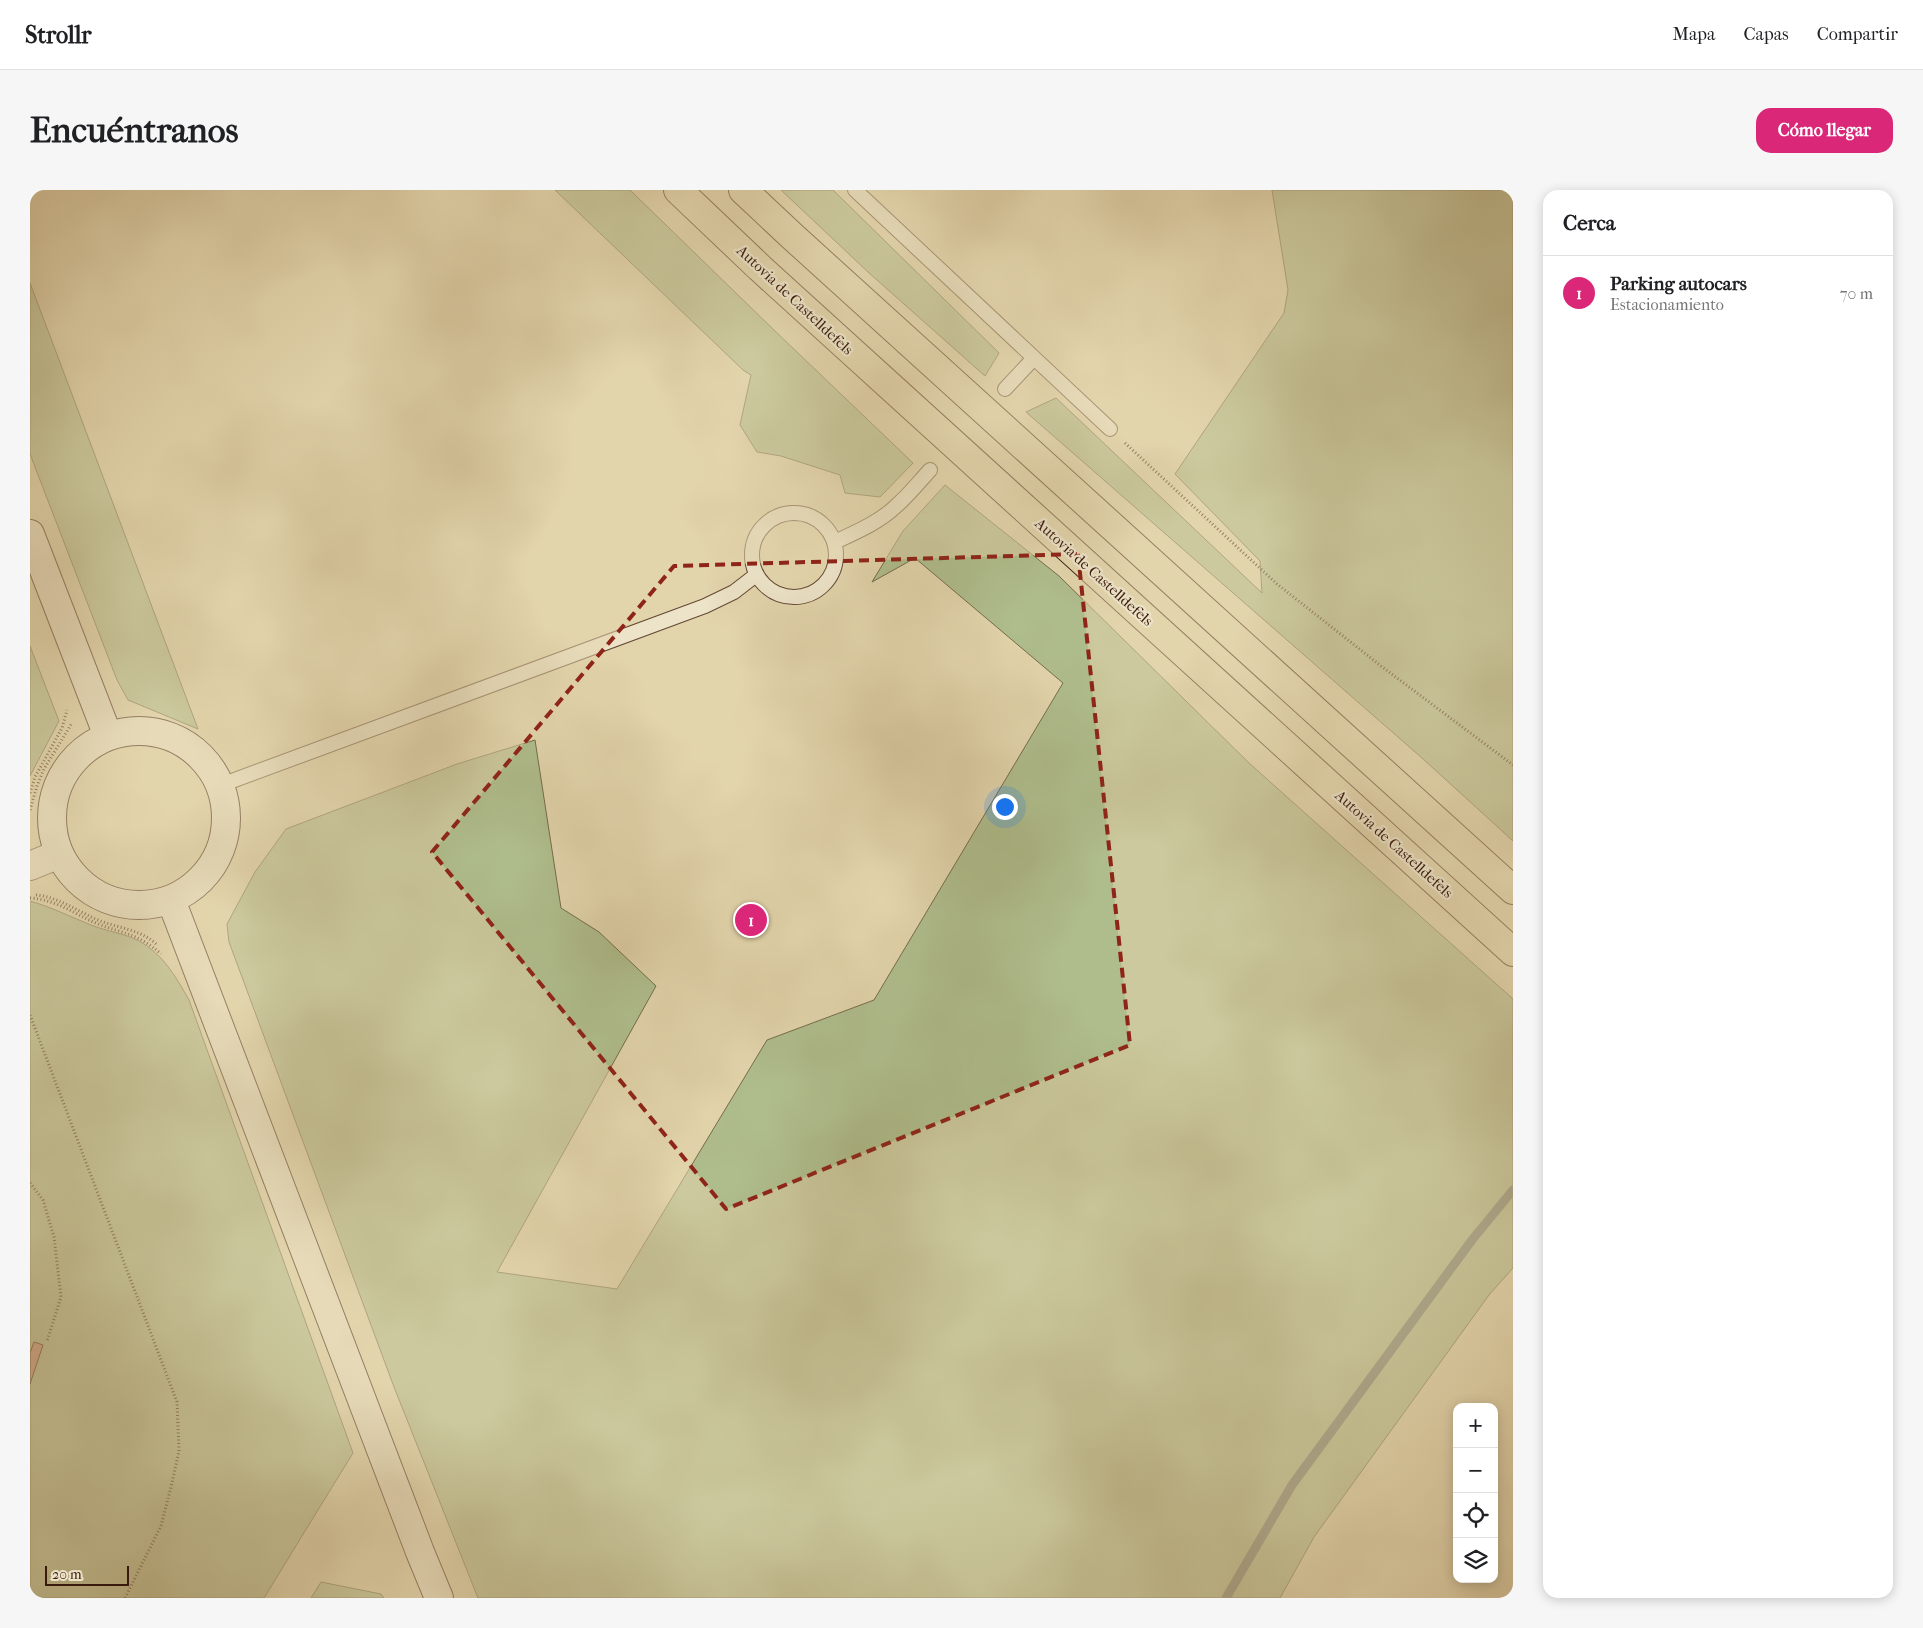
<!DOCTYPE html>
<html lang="es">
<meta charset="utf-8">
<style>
:root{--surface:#fff;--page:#f6f6f6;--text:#202124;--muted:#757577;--line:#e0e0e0;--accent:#db2777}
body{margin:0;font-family:"IM FELL French Canon",serif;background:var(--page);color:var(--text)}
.controls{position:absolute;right:15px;bottom:15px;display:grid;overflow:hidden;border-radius:10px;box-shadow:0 2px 12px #0003}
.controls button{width:45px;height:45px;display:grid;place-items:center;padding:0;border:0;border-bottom:1px solid var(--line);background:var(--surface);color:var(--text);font:25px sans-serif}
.scale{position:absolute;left:15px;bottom:12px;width:84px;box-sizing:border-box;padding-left:5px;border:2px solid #3a1a0c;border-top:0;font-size:14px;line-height:18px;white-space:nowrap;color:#3a1a0c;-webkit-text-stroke:4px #ece3c8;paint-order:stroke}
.you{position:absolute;left:974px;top:616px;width:18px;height:18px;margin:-12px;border:4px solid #fff;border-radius:50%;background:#1a73e8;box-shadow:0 0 0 8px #1a73e833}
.badge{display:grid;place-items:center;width:32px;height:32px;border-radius:50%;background:var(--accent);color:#fff;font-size:16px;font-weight:700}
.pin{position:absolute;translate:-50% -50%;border:2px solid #fff;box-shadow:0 1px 5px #0006}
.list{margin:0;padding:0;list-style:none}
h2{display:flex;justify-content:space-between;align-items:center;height:65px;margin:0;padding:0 20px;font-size:21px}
h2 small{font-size:16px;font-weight:400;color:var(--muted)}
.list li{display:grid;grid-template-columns:32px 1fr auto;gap:15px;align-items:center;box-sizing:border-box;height:75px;padding:0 20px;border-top:1px solid var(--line)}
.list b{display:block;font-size:19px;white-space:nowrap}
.list p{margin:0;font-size:16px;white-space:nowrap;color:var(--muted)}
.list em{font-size:16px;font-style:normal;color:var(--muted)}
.icon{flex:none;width:28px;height:28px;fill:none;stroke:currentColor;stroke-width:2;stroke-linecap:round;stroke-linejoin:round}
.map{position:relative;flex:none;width:1483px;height:1408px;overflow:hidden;border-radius:15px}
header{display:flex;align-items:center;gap:30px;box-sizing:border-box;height:70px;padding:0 25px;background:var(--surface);border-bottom:1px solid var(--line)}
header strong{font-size:24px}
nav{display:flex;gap:28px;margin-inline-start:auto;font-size:18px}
.intro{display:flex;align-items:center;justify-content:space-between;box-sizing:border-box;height:120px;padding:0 30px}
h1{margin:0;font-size:35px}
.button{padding:12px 22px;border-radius:15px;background:var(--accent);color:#fff;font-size:18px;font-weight:700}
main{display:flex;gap:30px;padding:0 30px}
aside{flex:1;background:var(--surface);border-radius:15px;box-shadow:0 2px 12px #0003}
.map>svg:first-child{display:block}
.green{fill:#afbd8c;stroke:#746c4c}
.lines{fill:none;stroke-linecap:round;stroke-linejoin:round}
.stream{stroke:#71796b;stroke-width:9}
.building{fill:#ca8877;stroke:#3a1a0c}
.lane-casing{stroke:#644834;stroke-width:16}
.street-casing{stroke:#644834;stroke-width:30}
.secondary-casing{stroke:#3a1a0c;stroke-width:30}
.highway-casing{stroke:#3a1a0c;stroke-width:30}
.path{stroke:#3a1a0c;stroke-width:3;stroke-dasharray:1 2.5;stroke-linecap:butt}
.lane{stroke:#ece3c8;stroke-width:14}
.street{stroke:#ece3c8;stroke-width:28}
.secondary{stroke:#ece3c8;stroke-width:28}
.highway{stroke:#e2d4ab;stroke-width:28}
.marked{fill:none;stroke:#8f2418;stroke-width:4;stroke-dasharray:10 6;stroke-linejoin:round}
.labels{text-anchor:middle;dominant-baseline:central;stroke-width:4.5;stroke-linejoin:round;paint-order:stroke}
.street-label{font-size:15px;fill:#3a1a0c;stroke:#ece3c8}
</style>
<header>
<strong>Strollr</strong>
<nav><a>Mapa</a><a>Capas</a><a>Compartir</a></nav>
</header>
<div class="intro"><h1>Encuéntranos</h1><a class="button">Cómo llegar</a></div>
<main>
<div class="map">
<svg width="1483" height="1408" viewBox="0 0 1483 1408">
<rect width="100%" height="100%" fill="#e2d4ab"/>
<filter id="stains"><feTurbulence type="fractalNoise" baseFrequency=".004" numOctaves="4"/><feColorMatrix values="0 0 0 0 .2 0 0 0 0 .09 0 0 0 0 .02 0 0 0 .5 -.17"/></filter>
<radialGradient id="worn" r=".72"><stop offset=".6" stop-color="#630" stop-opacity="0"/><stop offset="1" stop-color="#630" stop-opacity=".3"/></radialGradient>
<path class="green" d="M 525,0 L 600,0 L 745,141 L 883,273 L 850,307 L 815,303 L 810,285 L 751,266 L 727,262 L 710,235 L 721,185 L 713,180 Z
M 751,0 L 803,0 L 969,163 L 955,186 L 838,82 Z
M 1242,0 L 1483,0 L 1483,651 L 1392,568 L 996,222 L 1026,208 L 1232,403 L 1230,371 L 1145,284 L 1254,123 L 1258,100 Z
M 0,93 L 168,539 L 98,510 L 87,490 L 0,264 Z
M 915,295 L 1029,386 L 1219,573 L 1483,809 L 1483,1078 L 1459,1105 L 1284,1347 L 1250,1408 L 448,1408 L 364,1197 L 199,752 L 197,734 L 225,682 L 256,639 L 427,574 L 505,550 L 531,718 L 569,742 L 626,796 L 467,1082 L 587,1099 L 737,850 L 844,810 L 1033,493 L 885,368 L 842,392 L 873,341 Z
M 0,456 L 29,531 L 0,586 Z
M 0,711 C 21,717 41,727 61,735 C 76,741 96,744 109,751 C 133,764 146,787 159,810 L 323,1263 L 234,1408 L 0,1408 Z
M 291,1392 L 351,1404 L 354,1408 L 281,1408 Z"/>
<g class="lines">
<path class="stream" d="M 1196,1408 L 1262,1295 L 1442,1050 L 1483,1000"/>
</g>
<path class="building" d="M 4,1152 L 13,1155 L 0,1194 L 0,1163 Z"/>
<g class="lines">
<g class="lane-casing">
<path id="lane" d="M 825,0 L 1080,239
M 975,199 L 1004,168
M722 365a42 42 0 1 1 84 0a42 42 0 1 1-84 0Z
M 805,352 C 826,342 848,333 865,317 C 878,306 889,292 900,280
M 191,595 L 675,416 L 704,402 L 726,385"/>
</g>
<g class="street-casing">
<path id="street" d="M 0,676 L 29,664"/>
</g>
<g class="secondary-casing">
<path id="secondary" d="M 0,344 L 78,546
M22 628a87 87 0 1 1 174 0a87 87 0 1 1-174 0Z
M 141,710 L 390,1362 L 409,1408"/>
</g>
<g class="highway-casing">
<path id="highway" d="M 648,0 L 730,78 L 1483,762
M 713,0 L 762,46 L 1483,700"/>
</g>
<path class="path" d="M 1095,253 L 1247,394 L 1351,476 L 1483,575
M 0,603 L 5,587 L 32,538 L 37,520
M 0,620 L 7,596 L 14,579 L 42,533
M 6,705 C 28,707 47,721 68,730 C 87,738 110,739 126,754
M 0,708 C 28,710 44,724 68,734 C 94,744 109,744 131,764
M 0,825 L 147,1212 L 149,1261 L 141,1297 L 131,1336 L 95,1408
M 0,993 L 13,1010 L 24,1047 L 31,1107 L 17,1151"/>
<use href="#lane" class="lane"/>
<use href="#street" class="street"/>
<use href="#secondary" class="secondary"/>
<use href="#highway" class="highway"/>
</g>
<path d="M0 0H1483V1408H0ZM 1048,364 L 1100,855 L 696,1019 L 402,662 L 644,376 Z" fill="#e2d4ab" fill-opacity=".55" fill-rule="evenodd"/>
<path class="marked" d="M 1048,364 L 1100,855 L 696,1019 L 402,662 L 644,376 Z"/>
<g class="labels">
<g class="street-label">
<text transform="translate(765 110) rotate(43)">Autovia de Castelldefels</text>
<text transform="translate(1064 382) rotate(42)">Autovia de Castelldefels</text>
<text transform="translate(1364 654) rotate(42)">Autovia de Castelldefels</text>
</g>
</g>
<rect width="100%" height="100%" filter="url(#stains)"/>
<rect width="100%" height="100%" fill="url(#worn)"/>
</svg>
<div class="controls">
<button>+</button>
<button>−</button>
<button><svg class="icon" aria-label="locate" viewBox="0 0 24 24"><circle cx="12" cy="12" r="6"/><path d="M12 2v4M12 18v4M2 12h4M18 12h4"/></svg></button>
<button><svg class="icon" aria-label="layers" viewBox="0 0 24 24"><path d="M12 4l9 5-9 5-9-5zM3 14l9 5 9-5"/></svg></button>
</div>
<div class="scale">20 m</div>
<div class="you"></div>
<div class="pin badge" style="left:721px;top:730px">1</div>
</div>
<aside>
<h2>Cerca<small></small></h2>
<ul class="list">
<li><span class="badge">1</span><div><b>Parking autocars</b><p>Estacionamiento</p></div><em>70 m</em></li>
</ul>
</aside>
</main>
